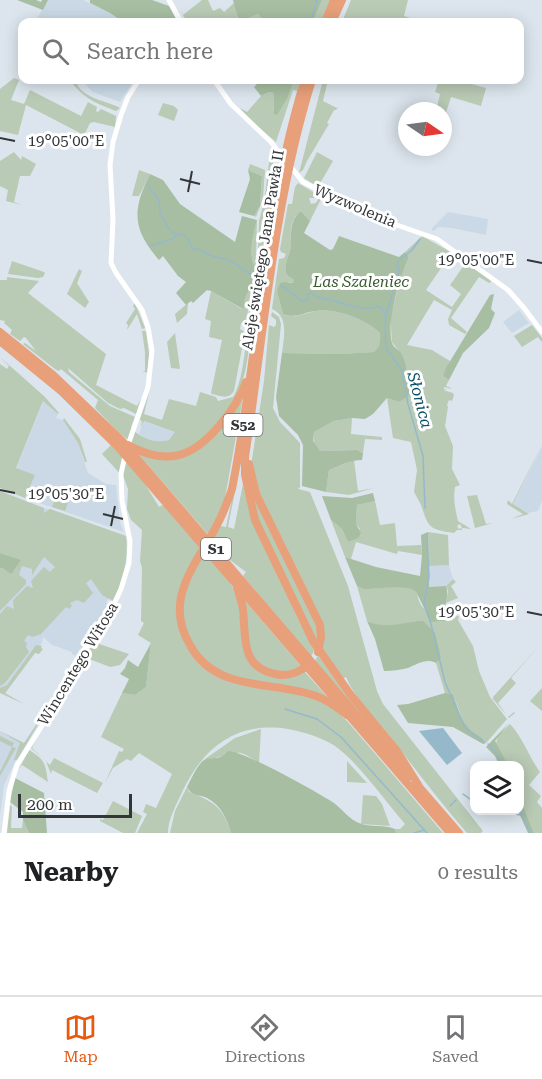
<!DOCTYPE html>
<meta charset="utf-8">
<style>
:root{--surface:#fff;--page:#f2f2f2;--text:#202124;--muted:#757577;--line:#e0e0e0;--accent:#ea580c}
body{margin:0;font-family:"Roboto Serif",serif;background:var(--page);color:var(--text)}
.controls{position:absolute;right:18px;bottom:18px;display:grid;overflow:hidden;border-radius:12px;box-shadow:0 3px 15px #0003}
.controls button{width:54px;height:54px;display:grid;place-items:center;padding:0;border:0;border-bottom:2px solid var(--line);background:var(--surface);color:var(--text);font:30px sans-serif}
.compass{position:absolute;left:398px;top:102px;width:54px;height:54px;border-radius:50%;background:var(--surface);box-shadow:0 3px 15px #0003;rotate:103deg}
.scale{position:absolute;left:18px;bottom:15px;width:114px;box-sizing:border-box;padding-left:6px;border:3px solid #333639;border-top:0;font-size:16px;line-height:21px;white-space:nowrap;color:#333639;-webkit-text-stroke:4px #fff;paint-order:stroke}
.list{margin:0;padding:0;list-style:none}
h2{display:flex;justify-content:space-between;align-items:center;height:78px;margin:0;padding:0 24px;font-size:26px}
h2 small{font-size:20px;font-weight:400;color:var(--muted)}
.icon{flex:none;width:33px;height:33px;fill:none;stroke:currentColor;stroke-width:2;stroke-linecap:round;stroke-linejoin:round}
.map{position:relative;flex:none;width:542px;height:833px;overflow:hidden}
.search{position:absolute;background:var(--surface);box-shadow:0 3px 15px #0003;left:18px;right:18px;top:18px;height:66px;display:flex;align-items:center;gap:15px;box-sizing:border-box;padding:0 21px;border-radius:12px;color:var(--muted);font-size:22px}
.sheet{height:162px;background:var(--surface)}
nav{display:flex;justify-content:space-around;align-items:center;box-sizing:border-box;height:84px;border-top:2px solid var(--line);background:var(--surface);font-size:16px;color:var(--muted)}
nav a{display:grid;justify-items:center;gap:3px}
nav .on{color:var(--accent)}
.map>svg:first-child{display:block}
.built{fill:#cad9e5}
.green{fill:#b9cab5}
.forest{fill:#a7bea2}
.water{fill:#95b9cb}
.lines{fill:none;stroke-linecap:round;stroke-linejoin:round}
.stream{stroke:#95b9cb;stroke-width:1.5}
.minor{stroke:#fff;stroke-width:5}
.highway{stroke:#e7a07a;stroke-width:8}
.ticks{fill:none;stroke:#333639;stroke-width:2}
.labels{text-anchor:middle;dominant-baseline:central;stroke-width:6;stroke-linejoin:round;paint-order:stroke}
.shield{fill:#fff;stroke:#707274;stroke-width:1.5}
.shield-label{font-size:14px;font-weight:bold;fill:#333639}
.street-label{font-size:15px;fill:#333639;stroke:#fff}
.park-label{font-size:15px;font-style:italic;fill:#395a31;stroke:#fff}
.water-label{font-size:16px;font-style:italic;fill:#094f69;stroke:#fff}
.ticks-label{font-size:15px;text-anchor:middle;fill:#333639;stroke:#fff;stroke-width:6;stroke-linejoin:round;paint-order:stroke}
</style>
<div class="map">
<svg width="542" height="833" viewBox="0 0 542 833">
<rect width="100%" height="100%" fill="#dce5ed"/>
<path class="built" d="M 48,0 L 83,0 L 110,13 L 123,22 L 35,22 Z
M 81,80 L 134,80 L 120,102 L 93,92 Z
M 448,212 L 488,219 L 486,235 L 452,228 L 438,227 L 434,231 L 431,229 Z
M 519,310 L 529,323 L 512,333 L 503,322 Z
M 44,400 L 58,414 L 56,418 L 63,420 L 78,443 L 88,473 L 106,484 L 116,485 L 120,523 L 124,532 L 25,498 L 35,475 L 16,469 Z
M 143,421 L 175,432 L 175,434 L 169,440 L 162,442 L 146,439 L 139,434 Z
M 542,446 L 542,501 L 538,511 L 528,513 L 513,504 Z
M 41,508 L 50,509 L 126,536 L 126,559 L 119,587 L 106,602 L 110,605 L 101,622 L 76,656 L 72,654 L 72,652 L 52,645 L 43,637 L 42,643 L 5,694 L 0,692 L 0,606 L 11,574 Z
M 449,565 L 453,579 L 446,586 L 429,587 L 429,566 Z
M 0,731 L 24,743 L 4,785 L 0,816 Z"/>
<path class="green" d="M 202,0 L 208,0 L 213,11 L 220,8 L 224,12 L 235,2 L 238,21 L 258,14 L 262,19 L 261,22 L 187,22 L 183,15 Z
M 322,0 L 330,0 L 321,22 L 313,22 Z
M 351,0 L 408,0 L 404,16 L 410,18 L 409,22 L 342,22 Z
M 14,78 L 19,80 L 11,100 L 24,104 L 30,90 L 81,116 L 88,102 L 97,107 L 96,111 L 98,112 L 101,109 L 116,116 L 115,127 L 94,122 L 90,123 L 84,135 L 26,105 L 18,135 L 0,131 L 0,89 Z
M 70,80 L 75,80 C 81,99 106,100 120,108 L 116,111 C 95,103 83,98 70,80 Z
M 294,80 L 301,80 L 284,141 L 297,91 L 293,90 L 276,142 L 250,120 L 240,108 L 247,112 L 261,96 L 269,92 L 274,93 L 274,114 L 288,97 Z
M 323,80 L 328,80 L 323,101 L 337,108 L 339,106 L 336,110 L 334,110 L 327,123 L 329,124 L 307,161 L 303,170 L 299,173 Z
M 439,80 L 464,80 L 464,82 L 486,88 L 481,106 L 451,97 L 445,116 L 443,116 L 443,111 L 436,111 L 440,94 L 435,92 Z
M 163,103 L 174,106 L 178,110 L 174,121 L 158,115 Z
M 271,147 L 275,152 L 267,200 L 270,201 L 280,160 L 264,245 L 259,246 L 262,253 L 261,259 L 258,253 L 259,221 L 264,203 Z
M 14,152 L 21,160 L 22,156 L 36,164 L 30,176 L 20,176 L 14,202 L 22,205 L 6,201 L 8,190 L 0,186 L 0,161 Z
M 317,152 L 333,161 L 319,185 L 335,194 L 318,187 L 304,178 Z
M 250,164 L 265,170 L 263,199 L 256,217 L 254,216 L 260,206 L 262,176 L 248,170 Z
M 139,170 L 150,174 L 139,196 L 132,196 Z
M 298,183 L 318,195 L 315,198 L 309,198 L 311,204 L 316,203 L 320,196 L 332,201 L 331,204 L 321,199 L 310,221 L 301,211 C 286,222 293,236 290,251 C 289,260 287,266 287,275 L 294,280 L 293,283 L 289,282 L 277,292 L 283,314 C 296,319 304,313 316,311 C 337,308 365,319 380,333 L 379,346 L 374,352 L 339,354 L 282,353 C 284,337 289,316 272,309 L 279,259 L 284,258 L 286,254 L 281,252 L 280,249 L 288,204 L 292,204 L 295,187 Z
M 257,220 L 256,255 L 261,261 L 259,273 C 246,259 253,236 257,220 Z
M 422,236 L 454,254 L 453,256 L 450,255 L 426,290 L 452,307 L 461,294 L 450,285 L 465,264 L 455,260 L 458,257 L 492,281 L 489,283 L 479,277 L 451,318 L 467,332 L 465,334 L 449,325 L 448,319 L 452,310 L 434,300 L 407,345 L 432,350 L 450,361 L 443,376 L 449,380 L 446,386 L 453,389 L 444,387 L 444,389 L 447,390 L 443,390 L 453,393 L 454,395 L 452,401 L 449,400 L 447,405 L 448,407 L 445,426 L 453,446 L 452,469 L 460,485 L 455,487 C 453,499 455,509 458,521 L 471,529 L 462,528 L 460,524 L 457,526 L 459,529 L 462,528 L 462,530 L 457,530 L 454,533 C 428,529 429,528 421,505 C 419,500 416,496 414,492 L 417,470 L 411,442 L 393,438 L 387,398 L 399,402 L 409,387 L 403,357 L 392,342 L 391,327 L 391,314 L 403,269 L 409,257 L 405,252 Z
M 12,261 L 44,272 L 45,273 L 43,277 L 38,278 L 8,274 Z
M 79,269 L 82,271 L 77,283 L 89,302 L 85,308 L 67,294 Z
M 7,277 L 39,281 L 28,293 L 106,354 L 96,385 L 137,406 L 141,399 L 136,414 L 124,408 L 120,409 L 108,403 L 68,368 L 69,372 L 110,406 L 135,417 L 131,427 C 139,438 155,444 169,440 L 175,432 L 144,421 L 140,427 L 142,422 L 140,419 L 149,393 L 144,414 L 162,420 L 169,399 L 196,406 L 200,392 L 216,397 L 218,401 L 233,397 C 244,381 247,332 249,311 L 255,307 L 254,313 L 249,316 L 249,319 L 252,322 C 249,344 248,366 241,386 C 236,401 207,441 193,447 C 179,454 158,456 144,449 C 124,441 110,423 95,408 L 98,400 L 61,369 L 59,371 L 55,369 L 23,344 L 25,343 L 36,351 L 26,338 L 24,337 L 20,341 L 10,334 L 12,330 L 4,323 L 5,321 L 0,320 L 0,280 L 7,280 Z
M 257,287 L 255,305 L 248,310 L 246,322 L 241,323 L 240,329 L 245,332 L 234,391 C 228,400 221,396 212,394 L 211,393 L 222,340 L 209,337 L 211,321 L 205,319 L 211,291 L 242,309 C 245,299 245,289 257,287 Z
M 135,303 L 145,328 L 142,329 L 137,314 L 127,330 L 128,325 L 126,323 L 135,309 L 133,306 Z
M 188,303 L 187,314 L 177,323 L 175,314 Z
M 272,312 L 279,317 L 281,324 L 273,408 L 280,422 L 300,443 L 300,487 L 298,489 L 310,492 L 348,586 L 377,691 L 383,704 L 483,831 L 481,833 L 467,833 C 439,801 414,767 388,734 C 373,715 355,699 346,677 L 342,679 L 321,648 L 323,635 L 258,494 L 251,466 L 264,381 L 269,325 L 274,327 L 276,325 L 276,320 L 271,316 Z
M 532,325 L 542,338 L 542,342 L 538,337 L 522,347 L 514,336 L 509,339 Z
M 142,331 L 146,331 L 149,354 L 148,373 L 142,371 L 145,371 L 145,352 Z
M 175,333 L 180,369 L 171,368 L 167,342 Z
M 0,357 L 45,397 L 59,413 L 58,414 L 43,401 L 16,468 L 35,475 L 25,498 L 0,488 L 0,364 L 7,369 L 9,366 Z
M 243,397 L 220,526 L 226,527 L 249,421 L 228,527 L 234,529 L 243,484 L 251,517 L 303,630 L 257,516 L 250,484 L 316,621 C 326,674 269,690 250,652 C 245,641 243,609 241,596 L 300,665 L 310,655 L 243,576 L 246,572 L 230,560 L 136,451 L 188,455 Z
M 64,418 L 80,439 L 87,462 L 85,462 L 78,443 L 63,420 Z
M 352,418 L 351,434 L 382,437 L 382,440 L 365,439 L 363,453 L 357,450 L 320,451 C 313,445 313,440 314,432 L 334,421 Z
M 542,444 L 513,504 L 529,514 L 511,519 L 523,514 L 507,504 L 508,500 L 512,504 Z
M 111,445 L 142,479 L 159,507 L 163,505 C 178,522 193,540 208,557 C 216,567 225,575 232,586 C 248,614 231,655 264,673 C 277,680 291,677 304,671 L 330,700 C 320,697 310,691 300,689 C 252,678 194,684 184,621 C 180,601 186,581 196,564 L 193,560 C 181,583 174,605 182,631 C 200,696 266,680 314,697 C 327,702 338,712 348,722 L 443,833 L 396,833 L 395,829 L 400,829 L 405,824 C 386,802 358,762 335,746 C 321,737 304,732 288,729 C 237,721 204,747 183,790 C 177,804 168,818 168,833 L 137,833 L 147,814 L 143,812 L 146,804 L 156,808 L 172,774 L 139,753 L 131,761 L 127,759 L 113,768 L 105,783 L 119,751 L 122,752 L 124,749 L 101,737 L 122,693 L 135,695 L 146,687 L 151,643 L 138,635 L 144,623 L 141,621 L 142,568 L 140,561 L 142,530 L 131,520 L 127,509 L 128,489 L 124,478 L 102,454 Z
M 354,460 L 358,491 L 374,488 L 349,495 L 326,492 L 329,470 Z
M 59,488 L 72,492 L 65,511 L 52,507 Z
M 0,491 L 44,508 L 44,513 L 50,509 L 126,536 C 129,558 123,581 113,601 L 102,595 L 91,579 L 86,583 L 93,593 L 84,603 L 77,600 L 70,603 L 72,606 L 69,609 L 66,607 L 41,634 L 32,637 L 28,635 L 24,641 L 27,643 L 26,647 L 29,652 L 5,683 L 0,686 L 0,614 L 7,606 L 14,609 L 13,600 L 27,586 L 33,588 L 31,581 L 44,567 L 50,572 L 55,567 L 44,557 L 32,575 L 32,569 L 22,566 L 19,575 L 26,580 L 26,584 L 0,611 L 0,568 L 20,560 L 0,553 Z
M 477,495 L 486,524 L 493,523 L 475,528 L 467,496 Z
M 375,501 L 380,525 L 395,523 L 397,546 L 421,545 L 422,555 L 398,551 L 397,554 L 356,542 L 351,559 L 345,557 L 331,520 L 342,529 L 348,542 L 360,529 L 356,524 L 357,505 Z
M 428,532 L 448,535 L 449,565 L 429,566 Z
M 453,579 L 456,582 L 451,586 L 458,598 L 446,603 L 448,591 L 446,586 Z
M 357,586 L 363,589 C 378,590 401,582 414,590 C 419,594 417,598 420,603 C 424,613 437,616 447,620 L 447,617 L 459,616 L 458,620 L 473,646 L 479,671 L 490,697 L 507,719 L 486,743 C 482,736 476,735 471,730 C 461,721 458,706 453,694 L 445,693 L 436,663 L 441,658 L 417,622 C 399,625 384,629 367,621 Z
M 95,643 L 96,643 L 129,654 L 120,665 L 110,667 L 87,658 L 89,656 L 86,653 Z
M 36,645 L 42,646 L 41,648 L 43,649 L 39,654 L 35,653 L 5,693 L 24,704 L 0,693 L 0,688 L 7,685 Z
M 538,647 L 511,678 L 516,683 L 498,703 L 508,717 L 514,712 L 515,713 L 509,718 L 493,699 L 493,697 Z
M 318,655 L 348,697 L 402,761 L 315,661 Z
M 542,688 L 542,711 L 530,701 Z
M 38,722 L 39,723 L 17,760 L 14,760 L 20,743 L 0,731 L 24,743 Z
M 510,724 C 523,738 529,757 540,772 L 529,785 L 541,796 L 537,802 L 542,808 L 542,833 L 534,833 L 520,798 L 520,766 L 508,765 L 496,744 L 498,736 Z
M 261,729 L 259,763 C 254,760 246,754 241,753 C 229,751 218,760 205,759 L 235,738 Z
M 0,736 L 14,743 L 12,747 L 16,748 L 0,776 L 0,772 L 12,747 L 0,741 Z
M 35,741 L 32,748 L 50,765 L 54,758 L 103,783 L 97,793 L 52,770 L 51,774 L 46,761 L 31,748 Z
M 29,750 C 47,761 45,765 48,782 L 22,765 L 19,769 Z
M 347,761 L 367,783 L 347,782 Z
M 187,787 L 189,792 C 213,801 224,808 231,833 L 170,833 L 175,811 Z
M 363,795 L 376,796 L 382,804 L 390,826 L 361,824 Z
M 113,801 L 142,816 L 135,833 L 123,833 L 100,821 L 100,819 L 103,820 Z
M 10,805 L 12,807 L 11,828 L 22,828 L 23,820 L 29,833 L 7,833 Z"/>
<path class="forest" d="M 17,0 L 36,0 L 41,2 L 42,0 L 48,0 L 43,10 Z
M 90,0 L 152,0 L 169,6 L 176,19 L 171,22 L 123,22 L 110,13 L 90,3 Z
M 233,0 L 322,0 L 313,22 L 261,22 L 262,19 L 258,14 L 239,22 Z
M 256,80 L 294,80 L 288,97 L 277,115 L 274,114 L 274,93 L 269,92 L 261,96 L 254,87 L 258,83 Z
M 248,170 L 262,176 L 260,206 L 254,216 L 239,212 L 250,179 Z
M 150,174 L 163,180 L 180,204 L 235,242 L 242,216 L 257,220 C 253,236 246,259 259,273 L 257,287 C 245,289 245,299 243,309 L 211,291 L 207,290 L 193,303 L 191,301 L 186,305 L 176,293 L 186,282 L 178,276 L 163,256 L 159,260 C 132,229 132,210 150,174 Z
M 301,211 L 310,221 L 304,233 L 330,250 L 333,249 L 339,236 L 399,257 L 405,252 L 409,257 C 400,275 386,322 392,343 C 394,349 401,350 403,357 C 408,368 406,382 414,392 L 399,402 L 387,398 L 373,414 L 365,419 L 352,418 L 334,421 L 314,432 L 313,441 L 320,451 L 357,450 L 363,453 L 362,460 C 350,460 340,466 329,470 L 326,492 L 302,486 L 303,445 L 298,435 L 279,416 L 276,397 L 282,353 L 339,354 L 374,352 L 379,346 L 380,333 C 365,319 337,308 316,311 C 304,312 296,319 283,314 L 277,292 L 280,283 L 284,282 L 293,283 L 294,280 C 290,277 286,276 286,270 C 285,263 289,257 290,251 C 293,236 287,222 301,211 Z
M 494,294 L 491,309 L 495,313 L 489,328 L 463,353 L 449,380 L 443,376 L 446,368 L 490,295 Z
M 373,493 L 375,501 L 357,505 L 356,524 L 361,533 L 358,538 L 348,542 L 342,529 L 331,520 L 322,496 L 352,498 Z
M 428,532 L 429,587 L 446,586 C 450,598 442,605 447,620 L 431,622 C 429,618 417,593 416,592 C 407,583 376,590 363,589 L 357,586 L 345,557 L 376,567 L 420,576 L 422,555 L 421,535 Z
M 0,553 L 21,560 L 11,574 L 3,568 L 0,568 Z
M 367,621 C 387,630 403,622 423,621 L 435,633 L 441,658 L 436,663 C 426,658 418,664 408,668 C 400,670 392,671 384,671 L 375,639 Z
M 151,643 L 146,687 L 135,695 L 122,693 L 129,679 L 120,674 L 125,668 L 128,660 L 138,667 Z
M 445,693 L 453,694 C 457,706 461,721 471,730 C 476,735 482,736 486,743 L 483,744 L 453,727 L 408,723 L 397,705 L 408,704 Z
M 509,723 L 495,741 L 508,765 L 499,765 L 495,756 L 486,747 Z
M 228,751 C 242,750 319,793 334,803 C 343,810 349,819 359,823 C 370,828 384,824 395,829 L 396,833 L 231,833 C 227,819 221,805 207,798 C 199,794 192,797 187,787 C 191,780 198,762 206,759 C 215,757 221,760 228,751 Z
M 15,778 L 44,793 L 47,833 L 29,833 L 23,820 L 23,812 L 10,802 Z
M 520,798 L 534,833 L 528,833 L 518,811 L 520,810 Z"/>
<path class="water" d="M 443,728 L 462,753 L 447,765 L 419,731 Z"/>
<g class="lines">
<path class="stream" d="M 311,21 L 317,0
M 148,185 L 159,201 L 160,213 L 169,229 L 173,233 L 186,236 L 193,249 L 203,250 L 206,254 L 231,261 L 260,281
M 151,246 L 172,239 L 177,235
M 281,286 C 290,290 295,297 304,302 L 308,299 L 307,294 L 311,293 L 316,297 C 331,298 366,314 377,306 L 380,307 L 386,316 L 385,327 L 386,348 L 402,370 L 408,404 L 423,456 L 425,508
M 386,316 L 399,271 L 397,262 L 412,250 L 420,239
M 427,535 L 429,577 L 424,604 L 431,624 L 445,682 L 465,728 L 483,741
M 285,709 L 317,719 L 341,737 L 427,833
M 488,744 L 494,750 L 503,766
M 463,794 L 470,799
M 450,806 L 456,800
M 488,810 L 521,815
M 520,810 L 530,833
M 414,833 L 424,830"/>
<path class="minor" d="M 169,0 L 181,22
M 214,80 L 231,104 L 271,142 L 303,182 L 368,215 L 437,239 L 508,290 L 524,308 L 542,332
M 4,833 L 9,791 L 17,765 L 50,713 L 75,663 L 109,615 L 121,589 L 129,563 L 130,541 L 122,501 L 121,474 L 126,451 L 148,387 L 152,351 L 148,327 L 142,310 L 116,273 L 111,263 L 113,219 L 110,165 L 113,142 L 121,115 L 128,97 L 139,80"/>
<path class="highway" d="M 325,22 L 334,0
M 332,22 L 342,0
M 305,80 C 263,212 259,353 232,489 C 228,500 224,512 218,523 C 206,547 187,570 181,597 C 178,613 181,630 190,645 C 216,693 272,680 316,696 C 328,700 338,708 347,715
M 312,80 C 274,201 264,331 245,457 L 245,475 L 255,520 L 313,641 L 350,694 L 397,751 L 422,791
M 0,332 L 52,374 L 123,442 L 409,776
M 0,341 L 61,391 L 118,447 L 450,833
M 128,445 C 166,466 192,458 219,426 C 231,412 240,399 246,382
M 249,464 L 256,494 L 320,625 L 321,637 L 318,652
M 237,587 C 239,594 242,602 243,610 C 246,636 240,667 275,674 C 288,677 300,672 310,664
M 421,789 L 459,833"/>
</g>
<path class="ticks" d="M 0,138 L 15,141M 180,179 L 200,184M 188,192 L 192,171M 527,260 L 542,263M 0,490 L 15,493M 103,514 L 123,519M 111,526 L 115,506M 527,612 L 542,615"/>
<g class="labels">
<g class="shield">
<rect x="223.5" y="414" width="39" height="22" rx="4.5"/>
<rect x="201" y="538" width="30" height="22" rx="4.5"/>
</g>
<g class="shield-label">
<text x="243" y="425">S52</text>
<text x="216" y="549">S1</text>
</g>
<g class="street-label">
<text transform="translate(355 206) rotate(23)">Wyzwolenia</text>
<text transform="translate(263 250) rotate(-81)">Aleje świętego Jana Pawła II</text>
<text transform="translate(78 664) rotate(-59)">Wincentego Witosa</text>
</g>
<g class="park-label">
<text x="361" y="282">Las Szaleniec</text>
</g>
<g class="water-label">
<text transform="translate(420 400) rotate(75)">Słonica</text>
</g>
</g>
<g class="ticks-label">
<text x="66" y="146">19°05'00"E</text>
<text x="476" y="265">19°05'00"E</text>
<text x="66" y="499">19°05'30"E</text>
<text x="476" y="617">19°05'30"E</text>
</g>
</svg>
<div class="controls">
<button><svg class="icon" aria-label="layers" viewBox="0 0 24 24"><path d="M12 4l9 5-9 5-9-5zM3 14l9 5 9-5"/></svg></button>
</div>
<svg class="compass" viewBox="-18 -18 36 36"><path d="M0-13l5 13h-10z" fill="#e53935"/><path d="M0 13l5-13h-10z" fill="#757577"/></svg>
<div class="scale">200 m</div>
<div class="search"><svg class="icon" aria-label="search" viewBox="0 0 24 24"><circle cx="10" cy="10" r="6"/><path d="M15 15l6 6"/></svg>Search here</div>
</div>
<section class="sheet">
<h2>Nearby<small>0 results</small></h2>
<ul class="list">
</ul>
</section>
<nav>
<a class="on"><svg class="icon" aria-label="map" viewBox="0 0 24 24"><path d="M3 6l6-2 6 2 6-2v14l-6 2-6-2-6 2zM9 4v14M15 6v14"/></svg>Map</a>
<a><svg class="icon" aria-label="directions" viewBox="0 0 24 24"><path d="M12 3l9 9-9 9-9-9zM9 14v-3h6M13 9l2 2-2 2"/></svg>Directions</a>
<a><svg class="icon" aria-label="saved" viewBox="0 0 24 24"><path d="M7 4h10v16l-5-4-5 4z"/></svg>Saved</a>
</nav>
